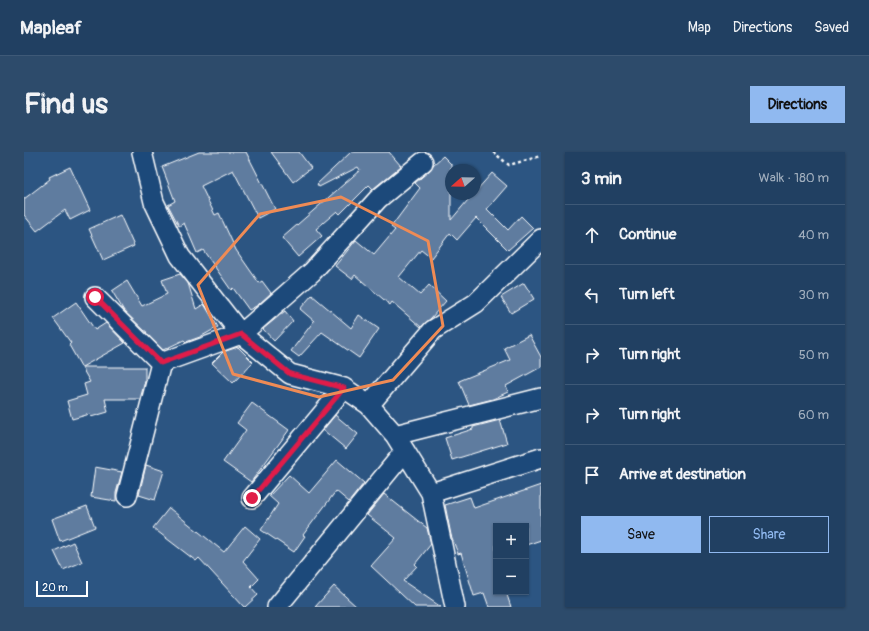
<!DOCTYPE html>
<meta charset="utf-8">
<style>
:root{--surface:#214062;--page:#2d4b6b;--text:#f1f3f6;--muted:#a2afbe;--line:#3e5977;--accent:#90b9f0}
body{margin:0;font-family:Pangolin,sans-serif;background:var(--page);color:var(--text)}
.controls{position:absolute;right:12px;bottom:12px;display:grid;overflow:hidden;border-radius:0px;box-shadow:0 1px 3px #0004}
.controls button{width:36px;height:36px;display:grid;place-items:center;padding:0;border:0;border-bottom:1px solid var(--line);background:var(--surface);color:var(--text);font:20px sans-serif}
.compass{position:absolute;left:421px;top:12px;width:36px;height:36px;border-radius:50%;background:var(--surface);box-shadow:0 1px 3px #0004;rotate:250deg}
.scale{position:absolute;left:12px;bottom:10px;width:52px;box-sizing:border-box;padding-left:4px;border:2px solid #fff;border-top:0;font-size:11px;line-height:14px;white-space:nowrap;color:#fff;-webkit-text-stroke:3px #1f4a7a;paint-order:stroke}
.stop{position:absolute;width:12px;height:12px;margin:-9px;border:3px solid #e11d48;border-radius:50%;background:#fff}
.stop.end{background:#e11d48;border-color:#fff;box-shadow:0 1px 4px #0008}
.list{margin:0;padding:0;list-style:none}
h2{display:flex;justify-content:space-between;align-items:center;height:52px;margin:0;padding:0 16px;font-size:17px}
h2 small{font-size:13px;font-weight:400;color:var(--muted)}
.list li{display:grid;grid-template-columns:26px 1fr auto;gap:12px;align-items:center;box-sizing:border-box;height:60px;padding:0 16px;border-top:1px solid var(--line)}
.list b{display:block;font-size:15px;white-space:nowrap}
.list em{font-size:13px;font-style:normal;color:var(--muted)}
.actions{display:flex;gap:8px;padding:12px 16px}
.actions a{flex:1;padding:9px 0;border:1px solid var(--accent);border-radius:0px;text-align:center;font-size:14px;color:var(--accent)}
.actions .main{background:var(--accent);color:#111}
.icon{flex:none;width:22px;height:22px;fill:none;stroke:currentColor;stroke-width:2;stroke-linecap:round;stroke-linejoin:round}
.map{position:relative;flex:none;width:517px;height:455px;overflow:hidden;border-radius:0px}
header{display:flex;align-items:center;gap:24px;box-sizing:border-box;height:56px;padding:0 20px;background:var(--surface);border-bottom:1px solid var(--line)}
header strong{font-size:19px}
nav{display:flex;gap:22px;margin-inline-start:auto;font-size:14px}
.intro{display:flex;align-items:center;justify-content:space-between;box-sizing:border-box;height:96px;padding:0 24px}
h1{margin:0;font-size:28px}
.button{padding:10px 18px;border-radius:0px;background:var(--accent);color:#111;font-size:14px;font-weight:700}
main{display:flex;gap:24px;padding:0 24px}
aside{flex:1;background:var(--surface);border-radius:0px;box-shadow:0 1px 3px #0004}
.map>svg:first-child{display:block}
.building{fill:#5e7c9f;stroke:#fff}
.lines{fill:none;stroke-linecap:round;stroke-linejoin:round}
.street-casing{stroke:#fff;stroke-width:22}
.path{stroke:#fff;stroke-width:2.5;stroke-dasharray:3 3;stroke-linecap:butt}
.street{stroke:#1f4a7a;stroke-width:19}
.route{stroke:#e11d48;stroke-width:5}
.marked{fill:none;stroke:#ef8b55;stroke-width:3;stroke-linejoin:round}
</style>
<header>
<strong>Mapleaf</strong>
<nav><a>Map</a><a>Directions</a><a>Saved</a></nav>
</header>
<div class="intro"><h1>Find us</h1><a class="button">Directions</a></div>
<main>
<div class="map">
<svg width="517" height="455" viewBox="0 0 517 455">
<rect width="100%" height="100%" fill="#2c5582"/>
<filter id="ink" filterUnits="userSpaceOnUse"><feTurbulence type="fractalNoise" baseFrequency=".025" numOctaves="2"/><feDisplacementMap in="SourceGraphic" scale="8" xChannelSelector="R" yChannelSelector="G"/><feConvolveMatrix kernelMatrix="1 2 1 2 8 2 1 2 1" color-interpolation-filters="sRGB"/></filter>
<g filter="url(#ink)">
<path class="building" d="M 175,0 L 222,0 L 251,57 L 234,66 L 209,18 L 177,34 L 191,63 L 195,61 L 212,98 L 235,131 L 238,129 L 247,141 L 234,153 L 225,158 L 209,136 L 207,138 L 179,98 L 173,101 L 160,71 L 155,74 L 144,53 L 151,49 L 138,15 Z
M 247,0 L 275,0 L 287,16 L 269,30 Z
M 327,0 L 365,0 L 377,14 L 349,37 L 345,33 L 316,62 L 313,59 L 292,77 L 298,84 L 274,105 L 258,86 L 336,18 L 334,15 L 295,35 L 293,32 Z
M 419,4 L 427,12 L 427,68 L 449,42 L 451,42 L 451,40 L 468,21 L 483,34 L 463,57 L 484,78 L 497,64 L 509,76 L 484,98 L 452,66 L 433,88 L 426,81 L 407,106 L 397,98 L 375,125 L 396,143 L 405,133 L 422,149 L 407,166 L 397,175 L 368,150 L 366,153 L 331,123 L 328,127 L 311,114 L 332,88 L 350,103 L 371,78 L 367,75 L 396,36 L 391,31 L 406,18 L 409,13 Z
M 46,15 L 66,58 L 46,68 L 41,58 L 13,79 L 0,63 L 0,47 L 26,27 L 25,25 Z
M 96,63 L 110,94 L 79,108 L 65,77 Z
M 156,122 L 164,131 L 172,157 L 180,152 L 194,175 L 176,185 L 162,190 L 160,188 L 139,198 L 123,182 L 122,179 L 121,179 L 100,159 L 88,139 L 103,129 L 118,154 L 143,142 L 138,128 Z
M 500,131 L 510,147 L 487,161 L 477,145 Z
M 288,143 L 327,176 L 335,163 L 355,177 L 335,206 L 298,180 L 275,205 L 267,199 L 290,169 L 276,157 Z
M 52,150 L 71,178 L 82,171 L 101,191 L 58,215 L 121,215 L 121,229 L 116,247 L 81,247 L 84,260 L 67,265 L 66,262 L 48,267 L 43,249 L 63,243 L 60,232 L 66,230 L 45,193 L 47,191 L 29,166 Z
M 261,159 L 269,169 L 250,189 L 239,177 Z
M 505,183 L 517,205 L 517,215 L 482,234 L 484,240 L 469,247 L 445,253 L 435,229 L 486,208 L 480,196 Z
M 214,195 L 229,210 L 209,231 L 188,211 L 199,200 Z
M 228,251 L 265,278 L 227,330 L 199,310 L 222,278 L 213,271 Z
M 311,263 L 334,282 L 322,297 L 299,278 Z
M 476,268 L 483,291 L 428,308 L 421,286 L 449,277 L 449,275 Z
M 313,308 L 340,331 L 325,350 L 312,339 L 279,383 L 281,384 L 270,400 L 237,378 L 254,352 L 245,344 L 265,323 L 285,341 Z
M 122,313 L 140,319 L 131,348 L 115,343 Z
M 71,315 L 98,320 L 92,341 L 92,349 L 67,345 Z
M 517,333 L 517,388 L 502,393 L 502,374 L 472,374 L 472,440 L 482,440 L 487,455 L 465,455 L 460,441 L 450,444 L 437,401 L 434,402 L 427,383 L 421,353 L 446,345 L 450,356 Z
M 360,342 L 403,376 L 407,392 L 391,412 L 393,414 L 379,429 L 417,455 L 391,455 L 347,414 L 372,386 L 343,363 Z
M 63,354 L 71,375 L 36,389 L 28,367 Z
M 145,356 L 200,400 L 221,374 L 236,387 L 219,409 L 235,427 L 227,435 L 234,443 L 221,455 L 220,455 L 175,406 L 172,409 L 129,376 Z
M 49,390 L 58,410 L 39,418 L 30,399 Z
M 310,434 L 333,455 L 291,455 Z"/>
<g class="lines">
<g class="street-casing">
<path id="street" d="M 118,0 L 130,50 L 156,104 L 217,182 L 266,222 L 320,236 L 345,253 L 371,283 L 407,341 L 431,455
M 71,145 L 137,211 L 103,344
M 137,211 L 217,182 L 288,120 L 354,47 L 399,10
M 345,253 L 409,178 L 452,151 L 517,87
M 371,283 L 517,246
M 407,341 L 517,306
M 228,346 L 320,236
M 253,455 L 381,299"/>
</g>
<path class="path" d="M 469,0 L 485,13 L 517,4"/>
<use href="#street" class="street"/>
</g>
</g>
<g class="lines" filter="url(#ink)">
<path class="route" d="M 71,145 L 137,211 L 217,182 L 266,222 L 320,236 L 228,346"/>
</g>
<path class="marked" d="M 317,45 L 404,89 L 419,174 L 369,228 L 295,245 L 209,222 L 174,133 L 236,62 Z"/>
</svg>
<div class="controls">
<button>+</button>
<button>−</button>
</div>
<svg class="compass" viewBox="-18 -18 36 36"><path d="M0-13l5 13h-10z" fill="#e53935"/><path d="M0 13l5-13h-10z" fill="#a2afbe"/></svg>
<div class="scale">20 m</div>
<div class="stop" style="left:71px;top:145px"></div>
<div class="stop end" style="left:228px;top:346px"></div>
</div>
<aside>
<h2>3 min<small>Walk · 180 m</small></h2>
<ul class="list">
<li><svg class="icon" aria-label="ahead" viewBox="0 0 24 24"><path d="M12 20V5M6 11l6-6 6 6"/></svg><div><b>Continue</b></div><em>40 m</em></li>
<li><svg class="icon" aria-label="left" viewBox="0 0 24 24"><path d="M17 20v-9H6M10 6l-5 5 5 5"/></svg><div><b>Turn left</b></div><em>30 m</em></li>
<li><svg class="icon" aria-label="right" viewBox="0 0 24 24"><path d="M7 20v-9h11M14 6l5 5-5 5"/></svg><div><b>Turn right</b></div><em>50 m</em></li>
<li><svg class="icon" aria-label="right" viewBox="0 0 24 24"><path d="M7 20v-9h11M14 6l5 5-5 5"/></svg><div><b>Turn right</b></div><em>60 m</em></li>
<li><svg class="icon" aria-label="arrive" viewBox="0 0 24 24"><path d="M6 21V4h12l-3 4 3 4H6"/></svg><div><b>Arrive at destination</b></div></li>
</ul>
<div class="actions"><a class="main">Save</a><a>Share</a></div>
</aside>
</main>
